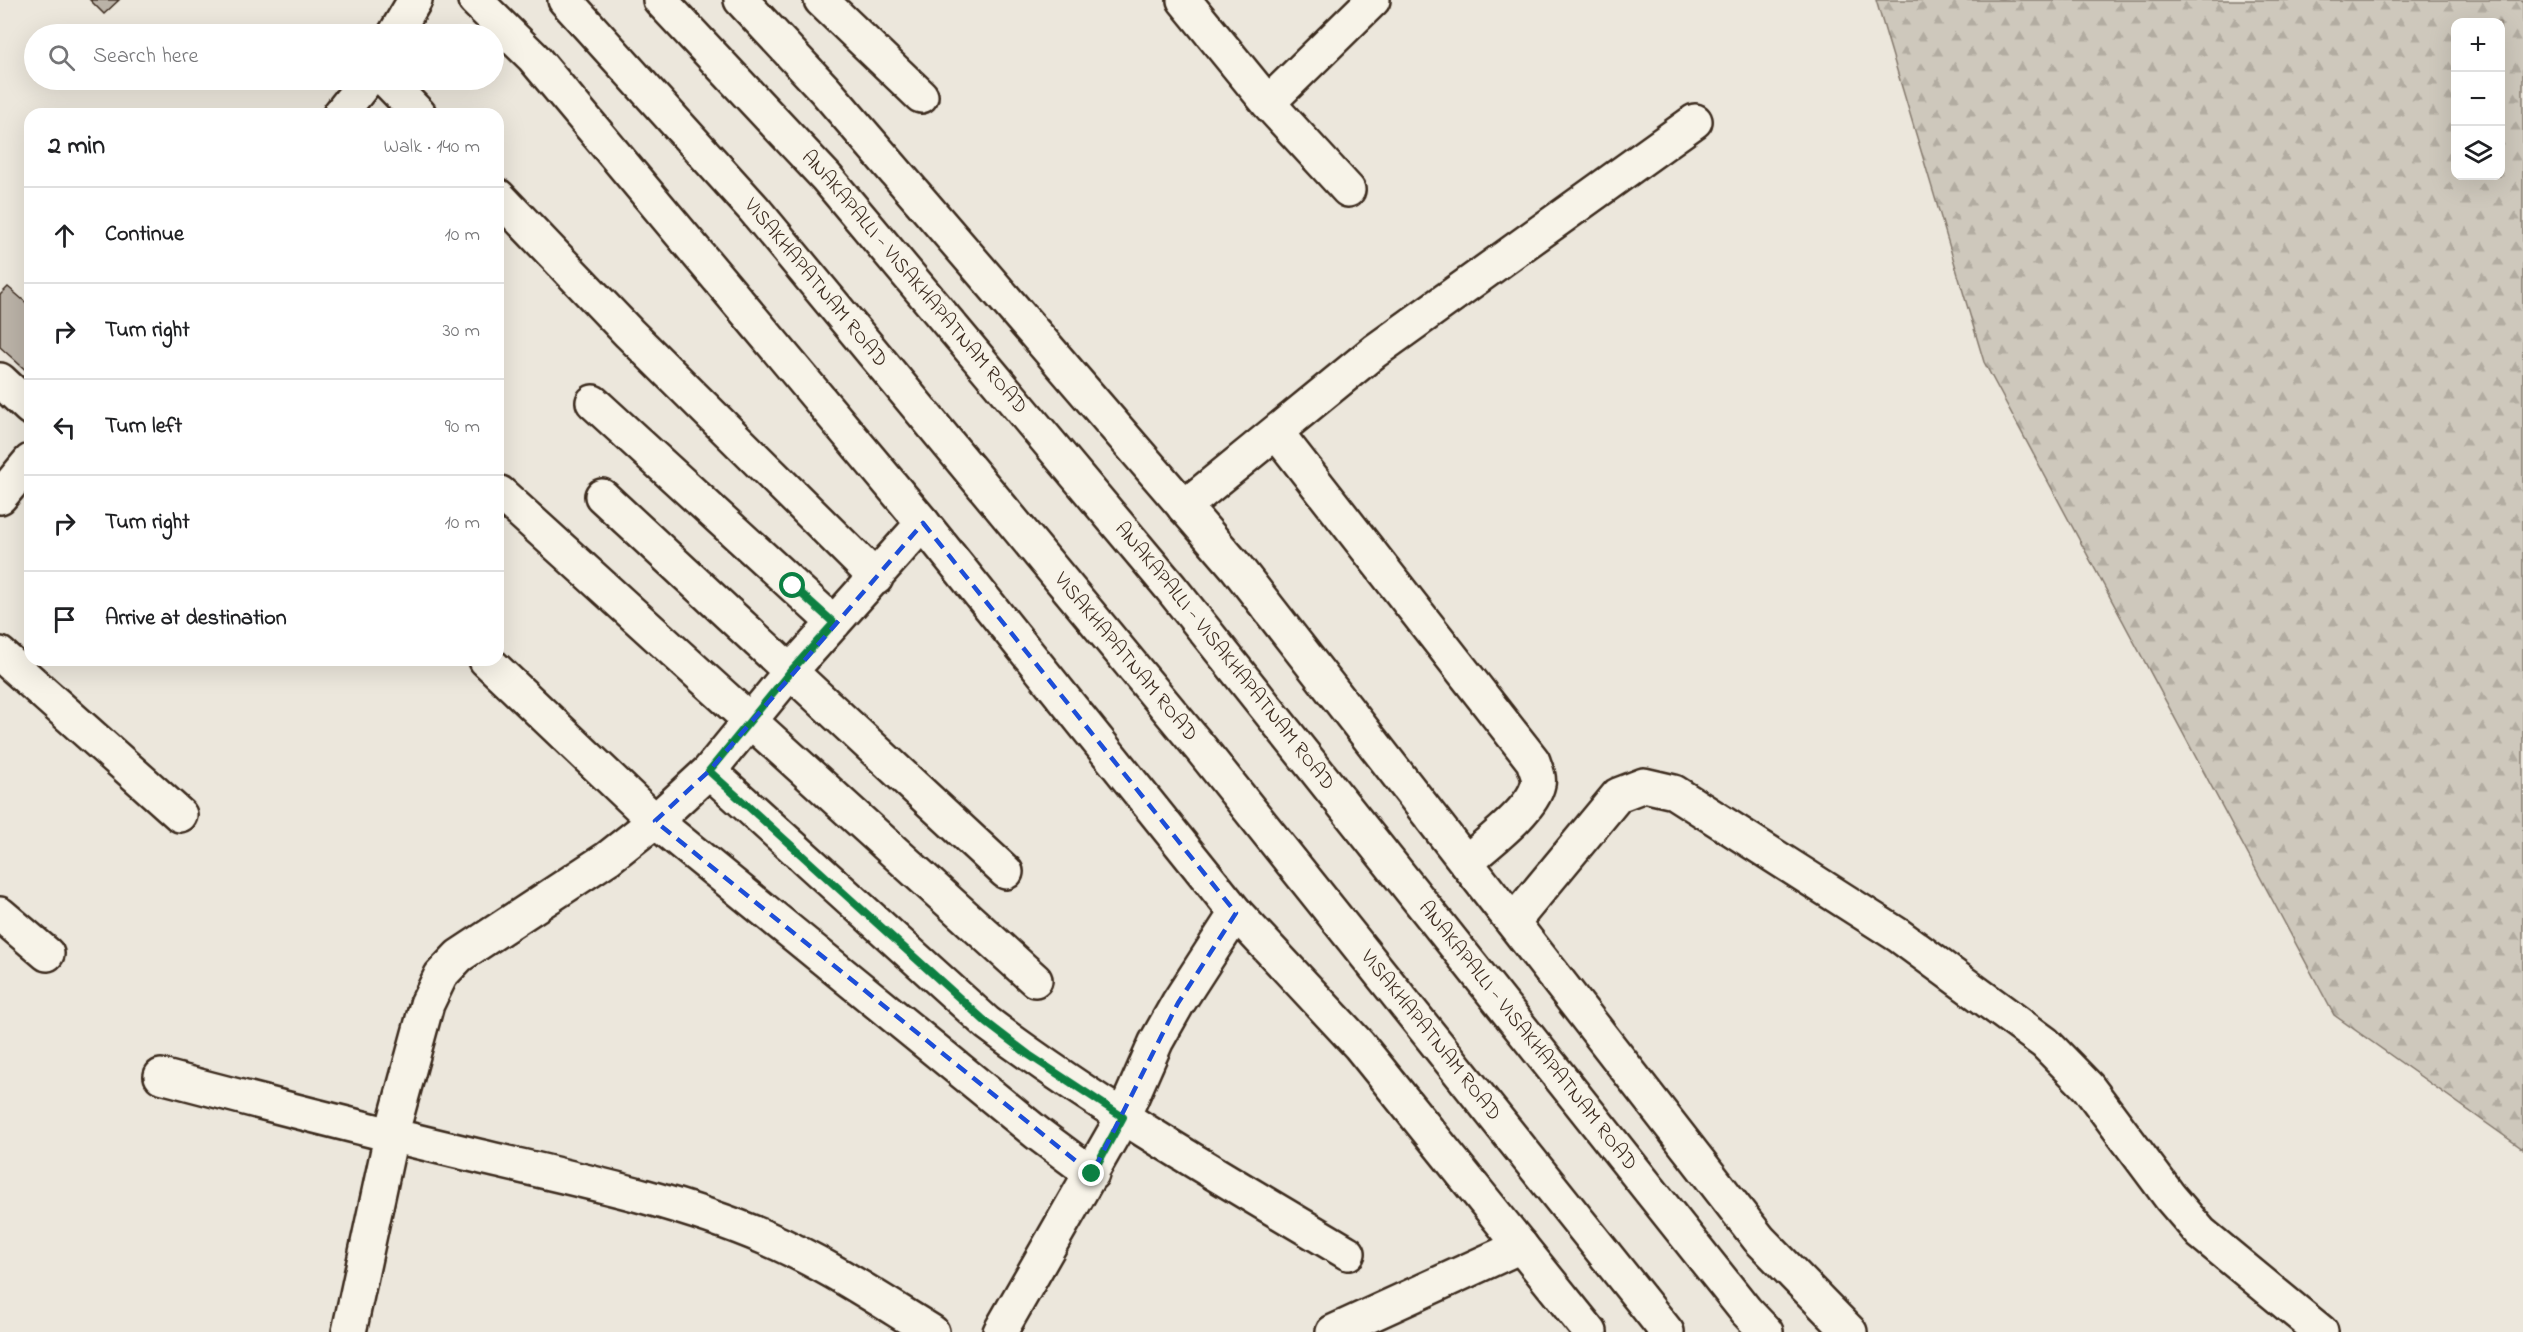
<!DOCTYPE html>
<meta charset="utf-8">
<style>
:root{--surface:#fff;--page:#f6f6f6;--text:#202124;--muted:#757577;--line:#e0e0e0}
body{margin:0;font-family:"Indie Flower",sans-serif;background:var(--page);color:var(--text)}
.controls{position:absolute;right:18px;top:18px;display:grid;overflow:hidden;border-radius:12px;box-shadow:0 6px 24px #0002}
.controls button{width:54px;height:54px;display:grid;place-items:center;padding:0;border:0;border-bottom:2px solid var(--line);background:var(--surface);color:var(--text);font:30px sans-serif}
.stop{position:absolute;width:18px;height:18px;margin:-14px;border:4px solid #0b8043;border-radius:50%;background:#fff}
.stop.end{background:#0b8043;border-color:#fff;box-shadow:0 2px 6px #0008}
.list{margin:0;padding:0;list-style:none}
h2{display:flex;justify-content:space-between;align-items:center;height:78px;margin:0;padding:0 24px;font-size:26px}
h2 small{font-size:20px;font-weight:400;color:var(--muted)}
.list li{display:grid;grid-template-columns:39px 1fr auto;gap:18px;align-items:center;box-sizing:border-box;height:96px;padding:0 24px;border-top:2px solid var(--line)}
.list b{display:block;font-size:22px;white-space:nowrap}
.list em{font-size:20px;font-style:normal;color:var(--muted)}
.icon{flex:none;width:33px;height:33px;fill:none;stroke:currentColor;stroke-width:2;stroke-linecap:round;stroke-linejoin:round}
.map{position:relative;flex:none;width:2523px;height:1332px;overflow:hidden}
.search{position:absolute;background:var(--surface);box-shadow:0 6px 24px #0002;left:24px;top:24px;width:480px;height:66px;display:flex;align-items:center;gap:15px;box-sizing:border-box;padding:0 21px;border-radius:33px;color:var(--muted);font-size:22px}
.panel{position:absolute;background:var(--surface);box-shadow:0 6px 24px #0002;left:24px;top:108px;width:480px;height:558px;border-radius:18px}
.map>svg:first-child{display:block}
.forest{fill:url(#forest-firs);stroke:#84796d;stroke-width:1.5;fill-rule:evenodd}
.building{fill:#bab2a7;stroke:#3b2a1e;stroke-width:1.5}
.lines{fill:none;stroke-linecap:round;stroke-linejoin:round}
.minor-casing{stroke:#3b2a1e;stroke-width:38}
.tertiary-casing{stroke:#3b2a1e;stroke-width:38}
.primary-casing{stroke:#3b2a1e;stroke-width:38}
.minor{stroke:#f7f3e8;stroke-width:33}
.tertiary{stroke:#f7f3e8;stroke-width:33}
.primary{stroke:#f7f3e8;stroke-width:33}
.route{stroke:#0b8043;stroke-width:8}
.marked{fill:none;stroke:#1d4ed8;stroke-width:4.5;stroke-dasharray:12 8;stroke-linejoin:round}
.labels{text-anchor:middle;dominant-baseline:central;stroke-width:4.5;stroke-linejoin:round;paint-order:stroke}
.street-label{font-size:21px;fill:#3b2a1e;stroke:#f7f3e8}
</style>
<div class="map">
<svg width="2523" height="1332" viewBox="0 0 2523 1332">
<defs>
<pattern id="forest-firs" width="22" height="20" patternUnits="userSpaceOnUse" patternTransform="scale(1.5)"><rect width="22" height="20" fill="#cec8bc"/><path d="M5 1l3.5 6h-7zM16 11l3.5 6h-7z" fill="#b2aca1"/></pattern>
</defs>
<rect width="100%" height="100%" fill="#ece7dc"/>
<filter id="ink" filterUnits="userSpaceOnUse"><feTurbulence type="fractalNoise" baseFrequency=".0167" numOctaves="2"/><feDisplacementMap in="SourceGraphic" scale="12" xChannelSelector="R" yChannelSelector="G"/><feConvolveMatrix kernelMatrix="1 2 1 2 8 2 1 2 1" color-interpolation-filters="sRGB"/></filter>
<g filter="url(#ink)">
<path class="forest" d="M 1876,0 L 2523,0 L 2523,1149 L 2334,1015 L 1984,362 ZM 2456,22 L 2500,22 L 2500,176 L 2456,176 Z"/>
<path class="building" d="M 90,0 L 119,0 L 104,14 Z
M 8,287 L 30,306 L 30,374 L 0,347 L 0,295 Z"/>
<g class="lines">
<g class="minor-casing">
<path id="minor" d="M 821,0 L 921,96
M 1184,0 L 1268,103 L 1348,190
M 395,34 L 415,0
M 386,80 L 419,114
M 1268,103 L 1373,0
M 340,114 L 367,80
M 498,196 L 629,333 L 876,578
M 0,380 L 30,408
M 593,402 L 834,623
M 1276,432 L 1533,761 C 1535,768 1540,777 1538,784 C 1533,810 1486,844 1466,862
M 500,493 L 1035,980
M 602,496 L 1006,872
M 0,497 L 30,461
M 1184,507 L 1375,351 L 1695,121
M 0,654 L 180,815
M 486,660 L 655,821 L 1037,1133 L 1092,1174
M 709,771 L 987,1023 C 1101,1109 1226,1180 1348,1253
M 0,914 L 47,954
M 1513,922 L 1618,795 L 1644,785 L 1674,792 L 1898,935 L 2045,1043 L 2088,1087 L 2170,1197 L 2201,1233 L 2321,1332
M 161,1076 C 267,1104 372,1131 478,1156 C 575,1179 675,1199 766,1238 C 825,1263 878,1299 932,1332
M 349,1332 L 391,1136 L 427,1004 L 441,975 L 459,956 L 608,858 L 655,821 L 709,771 L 790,672 L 923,523
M 1000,1332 L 1123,1117 L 1156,1042 L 1178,1003 L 1236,913
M 1333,1332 L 1521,1246"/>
</g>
<g class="tertiary-casing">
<path id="tertiary" d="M 475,0 L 533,57 L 923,523 L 1236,913 L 1359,1045 L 1590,1332
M 741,0 L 825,90 L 1237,568 L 1759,1239 L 1850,1332"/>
</g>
<g class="primary-casing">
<g id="primary">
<path id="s1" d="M 565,0 L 754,209 L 1202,750 L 1667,1332"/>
<path id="s2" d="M 660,0 L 826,177 L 1171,588 L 1746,1311 L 1766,1332"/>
</g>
</g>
<use href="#minor" class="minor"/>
<use href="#tertiary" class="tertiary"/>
<use href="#primary" class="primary"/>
</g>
</g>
<g class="lines" filter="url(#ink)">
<path class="route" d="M 793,586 L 834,623 L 790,672 L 709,771 L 987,1023 L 1029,1055 L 1123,1117 L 1092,1174"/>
</g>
<path class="marked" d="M 923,523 L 1236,913 L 1178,1003 L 1092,1174 L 655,821 L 709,771 Z"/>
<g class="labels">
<g class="street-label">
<text stroke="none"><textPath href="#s2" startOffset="380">ANAKAPALLI - VISAKHAPATNAM ROAD</textPath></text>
<text stroke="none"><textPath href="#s1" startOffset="378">VISAKHAPATNAM ROAD</textPath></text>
<text stroke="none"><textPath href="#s2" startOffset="866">ANAKAPALLI - VISAKHAPATNAM ROAD</textPath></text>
<text stroke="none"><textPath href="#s1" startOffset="864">VISAKHAPATNAM ROAD</textPath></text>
<text stroke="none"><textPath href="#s1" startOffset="1350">VISAKHAPATNAM ROAD</textPath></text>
<text stroke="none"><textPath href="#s2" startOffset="1352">ANAKAPALLI - VISAKHAPATNAM ROAD</textPath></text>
</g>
</g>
</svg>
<div class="controls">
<button>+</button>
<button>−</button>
<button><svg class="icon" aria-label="layers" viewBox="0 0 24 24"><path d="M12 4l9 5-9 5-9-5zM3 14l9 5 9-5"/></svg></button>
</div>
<div class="stop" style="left:793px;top:586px"></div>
<div class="stop end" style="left:1092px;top:1174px"></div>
<div class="search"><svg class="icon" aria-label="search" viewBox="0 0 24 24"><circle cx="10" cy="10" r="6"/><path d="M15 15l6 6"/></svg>Search here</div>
<section class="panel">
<h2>2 min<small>Walk · 140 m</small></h2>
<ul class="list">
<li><svg class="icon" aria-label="ahead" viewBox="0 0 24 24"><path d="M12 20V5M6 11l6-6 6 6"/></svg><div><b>Continue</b></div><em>10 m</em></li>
<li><svg class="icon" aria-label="right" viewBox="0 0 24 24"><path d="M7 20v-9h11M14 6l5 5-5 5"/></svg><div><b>Turn right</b></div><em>30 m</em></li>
<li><svg class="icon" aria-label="left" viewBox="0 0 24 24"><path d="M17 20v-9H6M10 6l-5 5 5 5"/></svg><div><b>Turn left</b></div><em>90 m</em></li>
<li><svg class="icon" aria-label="right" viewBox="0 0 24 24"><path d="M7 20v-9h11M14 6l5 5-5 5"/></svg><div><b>Turn right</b></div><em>10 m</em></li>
<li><svg class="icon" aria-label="arrive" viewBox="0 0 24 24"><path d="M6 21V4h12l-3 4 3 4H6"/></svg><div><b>Arrive at destination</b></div></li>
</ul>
</section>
</div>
